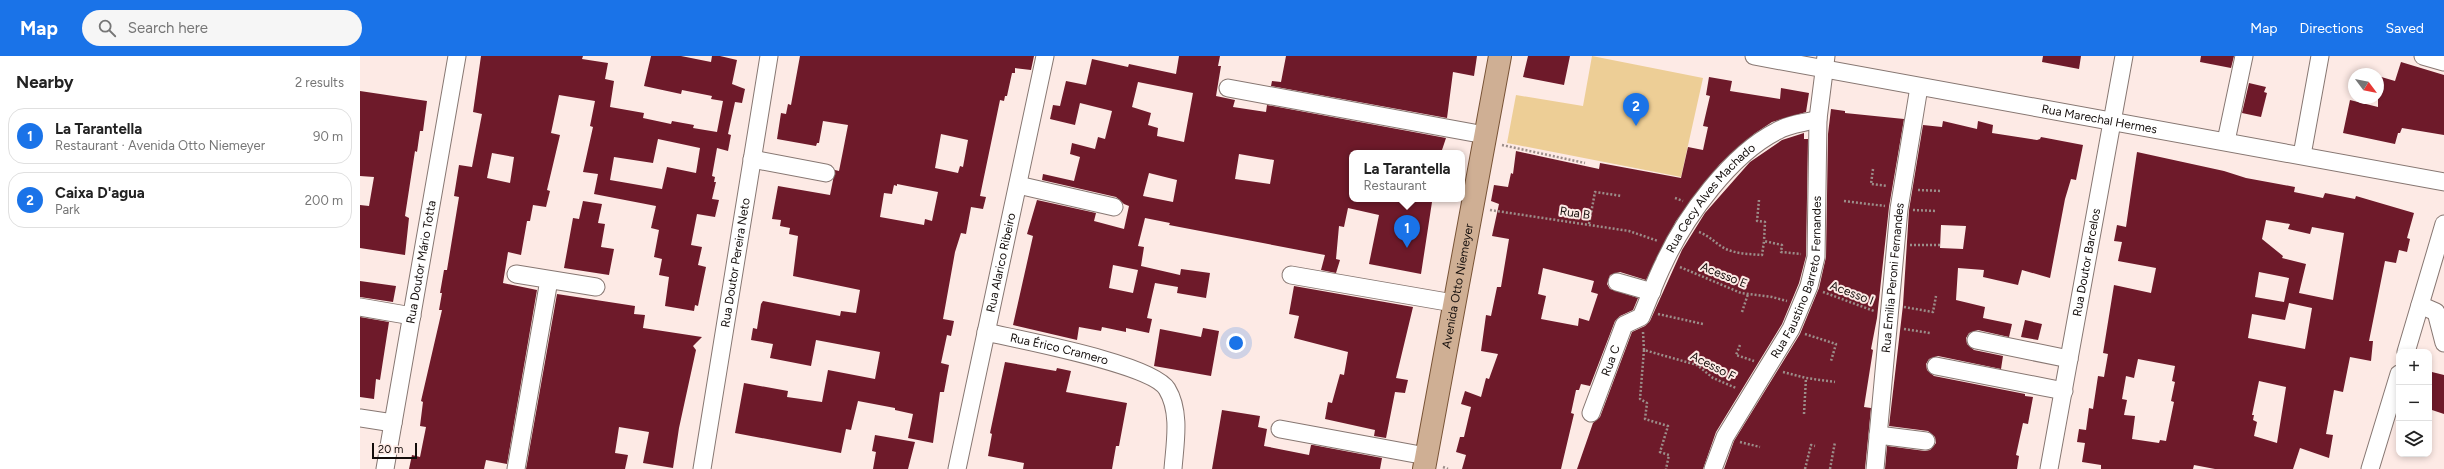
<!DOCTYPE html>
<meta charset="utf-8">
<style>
:root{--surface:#fff;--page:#f6f6f6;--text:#222;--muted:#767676;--line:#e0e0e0;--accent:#1a73e8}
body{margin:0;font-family:Figtree,sans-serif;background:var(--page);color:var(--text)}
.controls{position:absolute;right:12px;bottom:12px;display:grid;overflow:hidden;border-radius:8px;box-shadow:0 2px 6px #0003}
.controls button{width:36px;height:36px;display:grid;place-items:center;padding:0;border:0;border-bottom:1px solid var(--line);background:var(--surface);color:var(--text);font:20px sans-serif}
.compass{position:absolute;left:1988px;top:12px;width:36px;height:36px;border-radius:50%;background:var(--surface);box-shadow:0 2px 6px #0003;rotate:122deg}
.scale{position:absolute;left:12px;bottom:10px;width:45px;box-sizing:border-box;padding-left:4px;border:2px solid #130d0b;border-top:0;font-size:11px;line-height:14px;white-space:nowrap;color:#130d0b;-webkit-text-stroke:3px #fdeae5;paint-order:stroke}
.you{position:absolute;left:876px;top:287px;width:14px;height:14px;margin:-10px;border:3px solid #fff;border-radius:50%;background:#1a73e8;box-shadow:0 0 0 6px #1a73e833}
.badge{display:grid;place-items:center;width:26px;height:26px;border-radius:50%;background:var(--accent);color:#fff;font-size:13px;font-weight:700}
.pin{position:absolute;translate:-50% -33px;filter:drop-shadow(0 1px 2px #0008)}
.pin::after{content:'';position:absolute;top:21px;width:14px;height:12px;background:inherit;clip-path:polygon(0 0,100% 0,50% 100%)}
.popup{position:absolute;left:989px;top:94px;width:116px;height:52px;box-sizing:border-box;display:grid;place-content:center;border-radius:8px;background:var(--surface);filter:drop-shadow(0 1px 3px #0005);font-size:13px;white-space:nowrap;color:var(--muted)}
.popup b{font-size:15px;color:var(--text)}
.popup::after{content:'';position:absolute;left:50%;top:100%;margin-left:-8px;border:8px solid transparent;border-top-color:var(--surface)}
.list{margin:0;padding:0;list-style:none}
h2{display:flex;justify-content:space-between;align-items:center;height:52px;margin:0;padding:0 16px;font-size:17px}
h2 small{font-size:13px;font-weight:400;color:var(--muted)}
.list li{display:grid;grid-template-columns:26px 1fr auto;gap:12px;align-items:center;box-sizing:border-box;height:56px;margin:0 8px 8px;padding:0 8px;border:1px solid var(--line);border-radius:16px}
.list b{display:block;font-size:15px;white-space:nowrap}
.list p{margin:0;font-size:13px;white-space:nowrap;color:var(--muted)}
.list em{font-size:13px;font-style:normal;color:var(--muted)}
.icon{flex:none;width:22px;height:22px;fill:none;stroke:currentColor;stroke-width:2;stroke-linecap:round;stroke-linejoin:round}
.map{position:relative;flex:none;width:2084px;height:413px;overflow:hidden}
header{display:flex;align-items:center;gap:24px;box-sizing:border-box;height:56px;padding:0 20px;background:var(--accent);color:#fff}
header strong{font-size:19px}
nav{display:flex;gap:22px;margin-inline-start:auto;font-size:14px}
.search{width:280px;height:36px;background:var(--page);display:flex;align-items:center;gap:10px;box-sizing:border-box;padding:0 14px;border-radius:22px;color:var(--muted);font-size:15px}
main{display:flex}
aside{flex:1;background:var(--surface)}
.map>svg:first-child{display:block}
.green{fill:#edce96}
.building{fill:#6e1a2a;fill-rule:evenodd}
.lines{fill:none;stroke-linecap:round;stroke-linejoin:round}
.minor-casing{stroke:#877772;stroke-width:19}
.major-casing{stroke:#785336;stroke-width:24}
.path{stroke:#9c8e8a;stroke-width:2.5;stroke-dasharray:2 2;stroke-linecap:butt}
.minor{stroke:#fff;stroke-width:17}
.major{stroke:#cfaf94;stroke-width:22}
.labels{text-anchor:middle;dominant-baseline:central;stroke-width:4;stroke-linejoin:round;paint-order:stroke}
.street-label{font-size:12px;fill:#130d0b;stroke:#fdeae5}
</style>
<header>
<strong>Map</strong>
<div class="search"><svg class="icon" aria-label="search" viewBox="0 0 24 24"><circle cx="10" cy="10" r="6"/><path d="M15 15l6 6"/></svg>Search here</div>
<nav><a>Map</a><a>Directions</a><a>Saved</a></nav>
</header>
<main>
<aside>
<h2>Nearby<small>2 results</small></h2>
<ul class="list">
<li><span class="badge">1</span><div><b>La Tarantella</b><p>Restaurant · Avenida Otto Niemeyer</p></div><em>90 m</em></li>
<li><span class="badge">2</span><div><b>Caixa D'agua</b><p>Park</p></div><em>200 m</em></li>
</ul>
</aside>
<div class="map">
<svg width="2084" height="413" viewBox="0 0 2084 413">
<rect width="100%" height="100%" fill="#fdeae5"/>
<path class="green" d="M 1232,0 L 1343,22 L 1321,121 L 1147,87 L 1156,39 L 1223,50 Z"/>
<path class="building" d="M 121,0 L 223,0 L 222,3 L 248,7 L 245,23 L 254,25 L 250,51 L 284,57 L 283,62 L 311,68 L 312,65 L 334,69 L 333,72 L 357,76 L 363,45 L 351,43 L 352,40 L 322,34 L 321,38 L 284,30 L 291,0 L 321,0 L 351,6 L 352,0 L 360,0 L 377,4 L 372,28 L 385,33 L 382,47 L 375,46 L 368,78 L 371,79 L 368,95 L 357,92 L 352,120 L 355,121 L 354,126 L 356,126 L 352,143 L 359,144 L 355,161 L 337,158 L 331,189 L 342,191 L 338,209 L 346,211 L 338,250 L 335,249 L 334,255 L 305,250 L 309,221 L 299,219 L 302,203 L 294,201 L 299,174 L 291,172 L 296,150 L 234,138 L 238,118 L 223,116 L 233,71 L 230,70 L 235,45 L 199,39 L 191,77 L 200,79 L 187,134 L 190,135 L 186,151 L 173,149 L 170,165 L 167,165 L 161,199 L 148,196 L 143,227 L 177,234 L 147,408 L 126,404 L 124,413 L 49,413 L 52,399 L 60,401 L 66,371 L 60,370 L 63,346 L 61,345 L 82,254 L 79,254 L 82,237 L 80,237 L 84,214 L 87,214 L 99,141 L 94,140 L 99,109 L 112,111 L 122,58 L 113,56 ZM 298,83 L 340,92 L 336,117 L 307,111 L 302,133 L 250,124 L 254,101 L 293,107 ZM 132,97 L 154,101 L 150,127 L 127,122 Z
M 440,0 L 674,0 L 671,14 L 655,12 L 655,17 L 652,17 L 647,40 L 645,40 L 644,45 L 640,44 L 620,140 L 626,141 L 623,153 L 611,151 L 606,178 L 601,177 L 595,196 L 583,263 L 594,265 L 591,280 L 587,279 L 581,307 L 589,309 L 584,336 L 580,336 L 573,387 L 548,382 L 553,358 L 535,354 L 535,352 L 498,345 L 491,374 L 486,373 L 481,397 L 375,377 L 384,327 L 428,335 L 427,341 L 462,346 L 468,314 L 515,323 L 520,296 L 456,284 L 451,310 L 410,302 L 413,288 L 391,284 L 393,272 L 397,273 L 401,248 L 403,245 L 480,260 L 481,255 L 496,257 L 500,234 L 433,220 L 438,180 L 429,178 L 430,172 L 420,170 L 421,164 L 412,163 L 418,130 L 470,139 L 475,114 L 479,115 L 483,95 L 488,69 L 463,65 L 459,87 L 457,87 L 456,90 L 417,83 L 421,57 L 426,58 L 428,48 L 431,49 ZM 581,78 L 608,84 L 603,111 L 600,110 L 598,117 L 575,112 ZM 537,128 L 578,136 L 572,165 L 565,163 L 564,169 L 520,161 L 524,137 L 532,138 L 534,129 L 537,130 Z
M 819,0 L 860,0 L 858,10 L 861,10 L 856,40 L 875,44 L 873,51 L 906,56 L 907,49 L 1086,82 L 1081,97 L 992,97 L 992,143 L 1059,143 L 1072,146 L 1061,218 L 1009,208 L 1019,159 L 988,152 L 984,171 L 979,170 L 976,203 L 980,204 L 976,217 L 961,214 L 965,199 L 809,169 L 810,167 L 785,162 L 778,190 L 784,191 L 781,210 L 820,219 L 821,213 L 850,217 L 846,242 L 817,237 L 818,231 L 795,227 L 787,262 L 792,263 L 789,277 L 766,272 L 766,276 L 742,271 L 741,275 L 719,271 L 717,284 L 653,269 L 673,180 L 667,178 L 677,144 L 736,157 L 734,165 L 764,173 L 769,150 L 764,148 L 756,141 L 682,124 L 683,118 L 714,125 L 720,101 L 710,98 L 712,87 L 735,93 L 738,81 L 745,83 L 752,55 L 720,47 L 715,69 L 690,63 L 693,49 L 700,50 L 706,25 L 726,29 L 732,3 L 768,11 L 769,8 L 816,18 ZM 778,26 L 833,37 L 824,86 L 797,80 L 798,72 L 788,69 L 791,57 L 772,51 ZM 879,98 L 914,104 L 910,128 L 875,123 ZM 789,117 L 817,124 L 813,146 L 783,140 ZM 753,209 L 778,214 L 773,237 L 749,232 Z
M 926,0 L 1117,0 L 1114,20 L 1093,16 L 1087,62 L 911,30 L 912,25 L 921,26 Z
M 1168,0 L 1210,0 L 1204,29 L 1163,21 Z
M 1683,0 L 1721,0 L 1719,13 L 1682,6 Z
M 1841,0 L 1874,0 L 1871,12 L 1840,6 Z
M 2041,6 L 2084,19 L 2084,79 L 2042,72 L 2040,77 L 2038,77 L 2035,88 L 1983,77 L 1990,44 L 2018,51 L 2018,20 L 2035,25 Z
M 1349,21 L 1372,25 L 1370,35 L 1420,43 L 1421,32 L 1449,37 L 1446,56 L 1412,66 L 1394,78 L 1360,108 L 1316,165 L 1286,224 L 1260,216 L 1250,219 L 1247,228 L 1250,233 L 1278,242 L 1273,254 L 1260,260 L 1255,265 L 1230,330 L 1221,328 L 1219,334 L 1216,334 L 1211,357 L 1214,358 L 1201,413 L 1102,413 L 1106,399 L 1096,396 L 1100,381 L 1104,381 L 1111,351 L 1101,348 L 1105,335 L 1121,341 L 1126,322 L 1129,323 L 1138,298 L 1121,295 L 1126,259 L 1131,260 L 1137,231 L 1141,231 L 1149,183 L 1132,180 L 1139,148 L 1131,145 L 1134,129 L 1148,131 L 1151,117 L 1153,118 L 1156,95 L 1239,113 L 1240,107 L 1321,122 L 1328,91 L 1343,94 L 1348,71 L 1343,70 L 1350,40 L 1346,39 ZM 1183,212 L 1234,225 L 1231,236 L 1238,238 L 1229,265 L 1219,262 L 1218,270 L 1181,263 L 1186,240 L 1178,238 Z
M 1889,27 L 1906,31 L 1904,36 L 1907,37 L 1901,61 L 1882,57 Z
M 0,35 L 67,45 L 63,75 L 60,75 L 57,96 L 55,95 L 45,160 L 49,162 L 45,199 L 0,192 L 0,149 L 9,150 L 14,121 L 0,120 Z
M 1471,53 L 1485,55 L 1485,57 L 1544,63 L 1529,151 L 1517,262 L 1511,293 L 1513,294 L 1504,351 L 1511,352 L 1505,413 L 1364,413 L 1374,385 L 1440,278 L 1459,232 L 1466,201 L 1468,78 Z
M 1583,65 L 1617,73 L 1618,65 L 1633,69 L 1632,77 L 1677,84 L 1680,83 L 1681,81 L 1723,89 L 1716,124 L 1711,123 L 1705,143 L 1690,222 L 1662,214 L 1658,229 L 1623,221 L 1624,214 L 1598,212 L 1596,244 L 1625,251 L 1623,262 L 1652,268 L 1649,281 L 1618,274 L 1609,277 L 1606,282 L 1607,288 L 1614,294 L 1643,300 L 1641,313 L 1578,300 L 1569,303 L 1566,308 L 1567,314 L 1574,320 L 1665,338 L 1665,340 L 1673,341 L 1668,368 L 1663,367 L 1656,399 L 1659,400 L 1657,413 L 1525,413 L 1527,390 L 1565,395 L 1570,394 L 1576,387 L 1575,381 L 1568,375 L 1529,370 L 1543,249 L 1549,154 L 1563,69 L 1582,71 ZM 1581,169 L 1606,170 L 1603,193 L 1580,192 Z
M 1444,77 L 1444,83 L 1448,83 L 1446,200 L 1439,227 L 1422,268 L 1356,376 L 1343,413 L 1217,413 L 1233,367 L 1240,361 L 1272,276 L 1285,270 L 1290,265 L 1322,194 L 1345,157 L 1390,106 L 1422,84 Z
M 1777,96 L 1864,115 L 1886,122 L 1935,131 L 1934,136 L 1963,142 L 1965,137 L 1995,143 L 1996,140 L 2054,157 L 2047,182 L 2050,183 L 2047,196 L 2039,194 L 2036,207 L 2025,205 L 2009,285 L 2013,285 L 2011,305 L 1990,301 L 1983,336 L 1974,334 L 1966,378 L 1973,379 L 1969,402 L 1940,392 L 1933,413 L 1855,413 L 1834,409 L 1833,413 L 1741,413 L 1741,409 L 1722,406 L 1725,387 L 1717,386 L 1719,373 L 1726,374 L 1729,352 L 1733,353 L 1738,320 L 1744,321 L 1748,298 L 1743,297 L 1754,229 L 1791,237 L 1796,212 L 1758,205 L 1762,186 L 1754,185 L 1757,169 L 1766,171 ZM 1906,164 L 1930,168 L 1928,173 L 1950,178 L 1952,171 L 1984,177 L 1973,244 L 1939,237 L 1946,208 L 1922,202 L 1923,200 L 1902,183 ZM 1899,216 L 1929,222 L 1924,246 L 1895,241 ZM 1929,247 L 1952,252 L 1945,293 L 1888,282 L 1892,258 L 1925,264 ZM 1778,303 L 1815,310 L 1812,325 L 1815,326 L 1811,345 L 1814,346 L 1806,385 L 1800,384 L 1799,387 L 1772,383 L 1775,360 L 1764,359 L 1767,344 L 1762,343 L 1766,320 L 1774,322 ZM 1899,325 L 1926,331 L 1917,387 L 1894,380 L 1897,366 L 1893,364 L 1894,359 L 1892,359 Z
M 223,145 L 242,148 L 238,167 L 245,168 L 241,191 L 254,193 L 249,219 L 204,212 L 213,162 L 219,163 Z
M 0,225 L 36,230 L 33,246 L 0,241 Z
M 934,230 L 1053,251 L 1036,322 L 1048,324 L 1045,337 L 1035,336 L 1026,382 L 1014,380 L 1015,374 L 965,363 L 968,346 L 972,347 L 980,318 L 984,319 L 988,296 L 934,282 L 939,260 L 929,258 Z
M 197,238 L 275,250 L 274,258 L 285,259 L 283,272 L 342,281 L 333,290 L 336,294 L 319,372 L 313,412 L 283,407 L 289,376 L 259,371 L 255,397 L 268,399 L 265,413 L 166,413 Z
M 0,261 L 29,266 L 20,324 L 16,323 L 14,343 L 0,341 Z
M 1665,264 L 1682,268 L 1678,284 L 1661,281 Z
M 843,272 L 859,275 L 851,320 L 794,310 L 800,273 L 841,281 Z
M 645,306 L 696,315 L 697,312 L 711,315 L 706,336 L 767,347 L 759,390 L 756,390 L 752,413 L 663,413 L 664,407 L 628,400 L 632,378 L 630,377 Z
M 2072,316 L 2084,319 L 2084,358 L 2069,353 L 2069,327 Z
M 862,354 L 900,360 L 898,371 L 907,373 L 904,390 L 949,399 L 951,389 L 953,389 L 1022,402 L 1020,413 L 852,413 Z
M 515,379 L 555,386 L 548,413 L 513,413 L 516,396 L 512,395 Z"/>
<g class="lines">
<g class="minor-casing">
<g id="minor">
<path id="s1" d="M 1394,0 L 2084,126"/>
<path d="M 2063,0 L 2084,6"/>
<path d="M 868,32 L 1125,79"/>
<path d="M 1866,85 L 1884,0"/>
<path d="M 1942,99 L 1960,0"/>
<path d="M 392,103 L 466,117"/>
<path d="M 658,129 L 754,151"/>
<path d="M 156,218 L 236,231"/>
<path d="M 931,219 L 1093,247"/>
<path d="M 1257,226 L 1292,236"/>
<path d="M 2060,249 L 2076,256 L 2084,287"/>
<path d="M 0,251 L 52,260"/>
<path id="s2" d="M 626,276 C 660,284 792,308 807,333 C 821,356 815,387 813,413"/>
<path d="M 1616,284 L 1709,303"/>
<path d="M 2046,296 L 2084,168"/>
<path d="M 1576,310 L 1704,335"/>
<path id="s3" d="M 1231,357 L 1264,269 L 1281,261 C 1289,243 1295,225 1304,207 C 1325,161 1371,98 1417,75 C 1428,68 1445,67 1458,63"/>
<path d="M 0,362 L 33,367"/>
<path d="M 920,373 L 1066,400"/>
<path d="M 1518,379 L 1566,385"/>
<path id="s4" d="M 25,413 L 97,0"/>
<path d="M 156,413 L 189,224"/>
<path id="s5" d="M 342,413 L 409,0"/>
<path id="s6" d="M 597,413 L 685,0"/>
<path id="s7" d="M 1353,413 L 1365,381 L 1431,273 L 1449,230 L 1456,201 L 1458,63 L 1466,0"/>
<path id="s8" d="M 1515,413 L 1539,153 L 1559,31"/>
<path id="s9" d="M 1689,413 L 1764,0"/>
<path d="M 2010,413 L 2039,318"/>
</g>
</g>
<g class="major-casing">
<g id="major">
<path id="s10" d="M 1064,413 L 1140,0"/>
</g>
</g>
<path class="path" d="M 1142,89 L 1225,107
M 1513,113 L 1511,128 L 1527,130
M 1558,134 L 1581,135
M 1315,142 L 1323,145
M 1399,144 L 1397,165 L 1405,166 L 1404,185
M 1484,145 L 1525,150
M 1130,154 L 1269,175 L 1298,185
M 1553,154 L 1577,155
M 1229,168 L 1235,136 L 1262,140
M 1339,176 C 1350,180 1357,189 1366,193 C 1377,198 1390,198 1402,199 L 1404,185 L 1422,189 L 1421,196 L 1441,198
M 1550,189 L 1580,189
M 1320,211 L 1381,237 L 1412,241 L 1427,245
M 1463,236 L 1514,255
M 1544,251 L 1573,256 L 1576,240
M 1382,256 L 1388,238
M 1298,258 L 1343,268
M 1544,273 L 1570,277
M 1283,276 L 1284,294 L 1337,309 L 1353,322 L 1376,332
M 1445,278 L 1476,288 L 1471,305
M 1380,289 L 1376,299 L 1394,305
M 1284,294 L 1280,343 L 1287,347 L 1285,363 L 1308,370 L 1300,396 L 1309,399 L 1306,413
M 1423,316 L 1446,322 L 1475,326
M 1444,358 L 1446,322
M 1380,386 L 1400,391
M 1083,411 L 1088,413
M 1445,413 L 1451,389 L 1455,390
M 1470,413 L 1475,386"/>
<use href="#minor" class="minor"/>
<use href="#major" class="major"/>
</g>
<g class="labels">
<g class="street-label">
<text stroke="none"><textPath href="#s1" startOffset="351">Rua Marechal Hermes</textPath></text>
<text stroke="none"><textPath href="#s3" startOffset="252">Rua Cecy Alves Machado</textPath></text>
<text transform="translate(1215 157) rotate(8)">Rua B</text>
<text stroke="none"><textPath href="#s4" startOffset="210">Rua Doutor Mário Totta</textPath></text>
<text stroke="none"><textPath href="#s5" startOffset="209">Rua Doutor Pereira Neto</textPath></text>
<text stroke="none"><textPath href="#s6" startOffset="211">Rua Alarico Ribeiro</textPath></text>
<text stroke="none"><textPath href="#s9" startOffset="210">Rua Doutor Barcelos</textPath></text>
<text transform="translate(1364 219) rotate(22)">Acesso E</text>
<text stroke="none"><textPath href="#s7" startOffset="213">Rua Faustino Barreto Fernandes</textPath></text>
<text stroke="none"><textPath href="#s8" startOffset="192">Rua Emilia Peroni Fernandes</textPath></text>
<text stroke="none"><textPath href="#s10" startOffset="186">Avenida Otto Niemeyer</textPath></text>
<text transform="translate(1492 237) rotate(21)">Acesso I</text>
<text stroke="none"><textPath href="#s2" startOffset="75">Rua Érico Cramero</textPath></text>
<text stroke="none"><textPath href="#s3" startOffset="56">Rua C</textPath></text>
<text transform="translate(1353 310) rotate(27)">Acesso F</text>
</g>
</g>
</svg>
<div class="controls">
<button>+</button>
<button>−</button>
<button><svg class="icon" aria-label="layers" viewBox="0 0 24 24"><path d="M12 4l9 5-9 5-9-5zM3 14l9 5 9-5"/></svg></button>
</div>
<svg class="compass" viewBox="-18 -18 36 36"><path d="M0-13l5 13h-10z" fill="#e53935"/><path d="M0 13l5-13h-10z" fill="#767676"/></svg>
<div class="scale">20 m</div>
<div class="you"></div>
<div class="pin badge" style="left:1047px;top:192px">1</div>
<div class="popup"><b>La Tarantella</b>Restaurant</div>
<div class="pin badge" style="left:1276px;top:70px">2</div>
</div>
</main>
